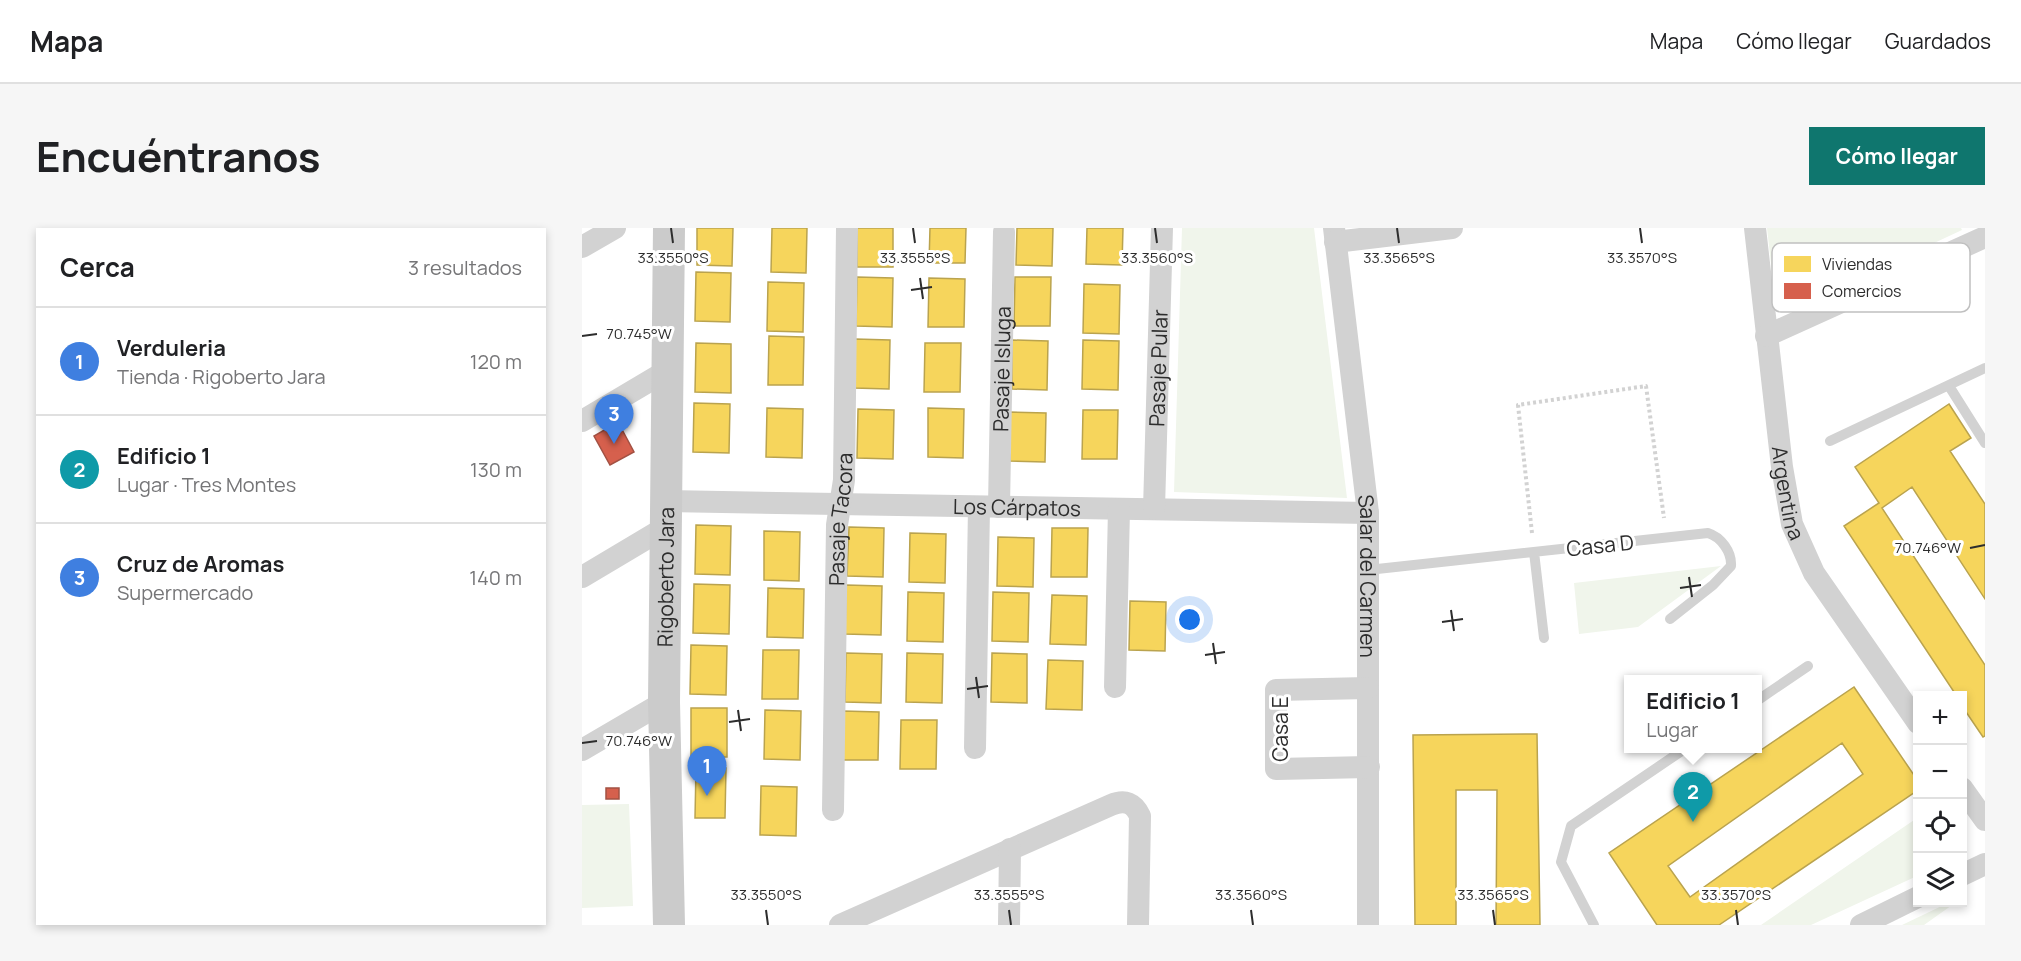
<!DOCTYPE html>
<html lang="es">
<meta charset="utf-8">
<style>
:root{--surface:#fff;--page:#f6f6f6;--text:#202124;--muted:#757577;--line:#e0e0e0;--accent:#0f766e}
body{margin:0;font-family:Manrope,sans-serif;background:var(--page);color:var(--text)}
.controls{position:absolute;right:18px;bottom:18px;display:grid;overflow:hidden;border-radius:0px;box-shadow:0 3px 9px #0003}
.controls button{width:54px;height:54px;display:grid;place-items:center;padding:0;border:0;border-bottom:2px solid var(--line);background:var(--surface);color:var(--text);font:30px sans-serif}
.you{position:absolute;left:608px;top:392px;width:21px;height:21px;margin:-15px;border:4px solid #fff;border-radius:50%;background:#1a73e8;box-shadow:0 0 0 9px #1a73e833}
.badge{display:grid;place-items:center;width:39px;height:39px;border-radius:50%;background:var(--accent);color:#fff;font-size:20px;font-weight:700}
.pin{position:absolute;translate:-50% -50px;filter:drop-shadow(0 2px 3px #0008)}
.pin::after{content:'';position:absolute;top:32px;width:21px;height:18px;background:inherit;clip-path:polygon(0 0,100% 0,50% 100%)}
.popup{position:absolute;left:1042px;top:447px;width:138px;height:78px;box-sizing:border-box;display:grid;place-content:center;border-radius:0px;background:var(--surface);filter:drop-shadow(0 2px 4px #0005);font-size:20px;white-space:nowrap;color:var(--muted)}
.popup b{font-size:22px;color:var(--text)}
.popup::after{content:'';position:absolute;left:50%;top:100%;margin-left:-12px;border:12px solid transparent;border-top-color:var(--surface)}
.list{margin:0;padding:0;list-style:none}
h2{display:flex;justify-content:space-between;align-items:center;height:78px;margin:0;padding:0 24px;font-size:26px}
h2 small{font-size:20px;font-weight:400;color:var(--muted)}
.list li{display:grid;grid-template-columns:39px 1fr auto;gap:18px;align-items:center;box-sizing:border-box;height:108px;padding:0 24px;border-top:2px solid var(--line)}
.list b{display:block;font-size:22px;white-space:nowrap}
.list p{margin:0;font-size:20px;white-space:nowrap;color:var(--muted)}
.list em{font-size:20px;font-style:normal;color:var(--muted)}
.icon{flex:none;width:33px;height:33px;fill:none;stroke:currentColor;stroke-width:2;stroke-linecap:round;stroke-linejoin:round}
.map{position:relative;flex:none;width:1403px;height:697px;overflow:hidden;border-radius:0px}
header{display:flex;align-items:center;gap:36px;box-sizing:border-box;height:84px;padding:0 30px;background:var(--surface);border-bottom:2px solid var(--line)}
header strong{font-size:28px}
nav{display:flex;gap:33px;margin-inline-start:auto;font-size:21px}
.intro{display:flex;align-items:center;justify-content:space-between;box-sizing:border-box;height:144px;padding:0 36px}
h1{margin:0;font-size:42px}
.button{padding:15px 27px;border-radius:0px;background:var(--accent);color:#fff;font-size:21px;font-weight:700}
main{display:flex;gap:36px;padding:0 36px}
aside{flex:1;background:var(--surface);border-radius:0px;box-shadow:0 3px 9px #0003}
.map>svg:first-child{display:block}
.green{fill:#f0f5eb}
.homes{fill:#f6d55c;stroke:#baa34e;stroke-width:1.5;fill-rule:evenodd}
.shops{fill:#d6604d;stroke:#a35143;stroke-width:1.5}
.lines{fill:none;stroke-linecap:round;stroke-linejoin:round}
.path{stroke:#d2d2d2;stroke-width:4;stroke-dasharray:3 3;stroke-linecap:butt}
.lane{stroke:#d2d2d2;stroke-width:10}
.street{stroke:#d2d2d2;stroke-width:22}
.secondary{stroke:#cbcbcb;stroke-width:32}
.ticks{fill:none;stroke:#2d2d2d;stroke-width:2}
.labels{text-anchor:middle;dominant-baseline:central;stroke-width:6;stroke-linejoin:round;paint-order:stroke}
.street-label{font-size:21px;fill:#2d2d2d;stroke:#fff}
.key{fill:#fff;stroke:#c0c0c0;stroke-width:1.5}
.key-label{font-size:16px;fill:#2d2d2d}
.ticks-label{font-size:15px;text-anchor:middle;fill:#2d2d2d;stroke:#fff;stroke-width:6;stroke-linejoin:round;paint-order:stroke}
</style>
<header>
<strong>Mapa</strong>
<nav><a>Mapa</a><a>Cómo llegar</a><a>Guardados</a></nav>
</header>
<div class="intro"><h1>Encuéntranos</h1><a class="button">Cómo llegar</a></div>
<main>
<aside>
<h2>Cerca<small>3 resultados</small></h2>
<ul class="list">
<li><span class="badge" style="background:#3f7fe0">1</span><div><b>Verduleria</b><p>Tienda · Rigoberto Jara</p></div><em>120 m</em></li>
<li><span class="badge" style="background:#0f9aa8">2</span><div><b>Edificio 1</b><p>Lugar · Tres Montes</p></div><em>130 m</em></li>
<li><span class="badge" style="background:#3f7fe0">3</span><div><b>Cruz de Aromas</b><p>Supermercado</p></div><em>140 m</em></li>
</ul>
</aside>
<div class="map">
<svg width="1403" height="697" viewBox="0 0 1403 697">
<rect width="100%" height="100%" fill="#fff"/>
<path class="green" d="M 600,0 L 732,0 L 765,270 L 592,264 Z
M 1185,0 L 1379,0 L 1380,2 L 1213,80 C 1202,79 1196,74 1192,64 Z
M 1139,338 L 1056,399 L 997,406 L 992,355 Z
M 47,576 L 51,678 L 0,680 L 0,577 Z
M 1335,590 L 1335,648 L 1229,697 L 1179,697 Z
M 1366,675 L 1373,675 L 1342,697 L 1320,697 Z"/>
<path class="homes" d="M 115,0 L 151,0 L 150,38 L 115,37 Z
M 190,0 L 225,0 L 224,45 L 189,44 Z
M 275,0 L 311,0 L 311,39 L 275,39 Z
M 348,0 L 384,0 L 383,35 L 347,35 Z
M 435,0 L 471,0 L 470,38 L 434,37 Z
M 505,0 L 541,0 L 540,37 L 504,36 Z
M 114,44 L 149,45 L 148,94 L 113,93 Z
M 275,49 L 311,50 L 310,99 L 274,98 Z
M 433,49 L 469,49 L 468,98 L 432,98 Z
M 347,50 L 383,51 L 382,99 L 346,99 Z
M 186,54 L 222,55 L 221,104 L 185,103 Z
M 502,56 L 538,57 L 537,106 L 501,105 Z
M 187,108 L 222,109 L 221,157 L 186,157 Z
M 273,111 L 308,112 L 307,161 L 272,160 Z
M 430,112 L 466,113 L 465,162 L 430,161 Z
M 501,112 L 537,113 L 536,162 L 500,161 Z
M 114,115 L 149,116 L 149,165 L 113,164 Z
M 343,115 L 379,115 L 378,164 L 342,164 Z
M 112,175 L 148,176 L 147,225 L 111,224 Z
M 1367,176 L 1389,210 L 1368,223 L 1403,276 L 1403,371 L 1330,259 L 1300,280 L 1403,437 L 1403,508 L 1401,509 L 1380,478 L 1380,467 L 1374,467 L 1262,298 L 1297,275 L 1273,239 Z
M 185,180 L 221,181 L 220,230 L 184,229 Z
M 346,180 L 382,181 L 381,230 L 346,229 Z
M 276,181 L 312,182 L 311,231 L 275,230 Z
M 501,182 L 536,182 L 535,231 L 500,231 Z
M 428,184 L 464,185 L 463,234 L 428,233 Z
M 114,297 L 149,298 L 148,347 L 113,346 Z
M 267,299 L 302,300 L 301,349 L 265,348 Z
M 470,300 L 506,300 L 505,349 L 469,349 Z
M 182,303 L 218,304 L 217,353 L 182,352 Z
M 328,305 L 364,306 L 363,355 L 327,354 Z
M 416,309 L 452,310 L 451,359 L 415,358 Z
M 112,356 L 148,357 L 147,406 L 111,405 Z
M 264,357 L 300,358 L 299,407 L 263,406 Z
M 186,360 L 222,361 L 221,410 L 185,409 Z
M 326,364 L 362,365 L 361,414 L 325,413 Z
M 411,364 L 447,365 L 446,414 L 410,413 Z
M 470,367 L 505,368 L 504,417 L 468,416 Z
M 548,373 L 584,374 L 583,423 L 547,422 Z
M 109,417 L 145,418 L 144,467 L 108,466 Z
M 181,422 L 217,422 L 216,471 L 180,471 Z
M 264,425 L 300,426 L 299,475 L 263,474 Z
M 325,425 L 361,426 L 360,475 L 324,474 Z
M 410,425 L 445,426 L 445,475 L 409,474 Z
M 466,432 L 501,433 L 500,482 L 464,481 Z
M 1272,459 L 1336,553 L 1336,562 L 1137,697 L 1075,697 L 1027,625 ZM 1260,515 L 1281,546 L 1108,669 L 1086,638 Z
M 109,480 L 145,480 L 145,529 L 109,529 Z
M 183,482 L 219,483 L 218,532 L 182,531 Z
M 261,483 L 297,484 L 296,532 L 260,532 Z
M 319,492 L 355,492 L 354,541 L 318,541 Z
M 955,506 L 958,697 L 914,697 L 915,562 L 874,562 L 874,697 L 833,697 L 831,507 Z
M 114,540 L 144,540 L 143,590 L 113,590 Z
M 179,558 L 215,559 L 214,608 L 178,607 Z"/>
<path class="shops" d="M 36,194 L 52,224 L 28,237 L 12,208 Z
M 24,560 L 37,560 L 37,571 L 24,571 Z"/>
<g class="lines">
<path class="path" d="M 950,305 L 936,177 L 1064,158 L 1082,290"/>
<path class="lane" d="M 1367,158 L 1403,215
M 1248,213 L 1403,140
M 952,324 L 962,410
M 786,342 L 1126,305 C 1139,309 1150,324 1149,338 L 1131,357 L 1088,391
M 1176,472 L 1226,438
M 1012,697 L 979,634 L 989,598 L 1104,520"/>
<g class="street">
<path id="s1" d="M 752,0 L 786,285 L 786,697"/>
<path id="s2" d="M 1173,0 L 1200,239 L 1210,296 L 1232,345 L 1336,495"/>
<path d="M 753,14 L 870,0"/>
<path d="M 0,19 L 33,0"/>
<path d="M 1184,108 L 1403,9"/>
<path d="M 0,193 L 86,142"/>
<path id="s3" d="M 84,273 L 786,285"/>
<path id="s4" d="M 417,279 L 422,4"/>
<path id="s5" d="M 572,281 L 580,0"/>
<path d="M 0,349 L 84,299"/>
<path d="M 533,459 L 537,281"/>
<path d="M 786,460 L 694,462 L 694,541 L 787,539"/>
<path d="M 393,520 L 397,279"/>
<path d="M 0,522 L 82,474"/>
<path d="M 1380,560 L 1403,592"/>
<path id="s6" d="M 251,582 L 255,297 L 262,252 L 265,0"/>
<path d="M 1380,647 L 1403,636"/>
<path d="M 258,697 L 529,577 C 543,571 552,575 558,588 L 556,697"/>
<path d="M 427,697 L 428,621"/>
<path d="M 1279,697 L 1336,669"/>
</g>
<path class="secondary" id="s7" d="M 87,697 L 82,474 L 87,0"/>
</g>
<path class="ticks" d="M 89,0 L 91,15M 331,0 L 333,15M 573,0 L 575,15M 815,0 L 817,15M 1058,0 L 1060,15M 338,50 L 341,71M 329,62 L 350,59M 0,108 L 15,106M 1388,320 L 1403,317M 1107,349 L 1110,369M 1098,360 L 1119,357M 869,382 L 872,403M 860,394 L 881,391M 631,415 L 634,436M 623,427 L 643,424M 394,449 L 397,470M 385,461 L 406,458M 156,482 L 159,503M 147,494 L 168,491M 0,515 L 15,513M 184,682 L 186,697M 427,682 L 429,697M 669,682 L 671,697M 911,682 L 913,697M 1154,682 L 1156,697"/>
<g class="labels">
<g class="street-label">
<text stroke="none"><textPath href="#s5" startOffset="141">Pasaje Pular</textPath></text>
<text stroke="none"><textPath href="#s4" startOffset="138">Pasaje Isluga</textPath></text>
<text stroke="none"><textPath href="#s2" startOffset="267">Argentina</textPath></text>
<text stroke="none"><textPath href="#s3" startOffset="351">Los Cárpatos</textPath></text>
<text stroke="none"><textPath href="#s6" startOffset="291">Pasaje Tacora</textPath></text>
<text transform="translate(1018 317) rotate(-6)">Casa D</text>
<text stroke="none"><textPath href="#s1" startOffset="350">Salar del Carmen</textPath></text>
<text stroke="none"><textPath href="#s7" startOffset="348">Rigoberto Jara</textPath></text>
<text transform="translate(698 501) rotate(-90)">Casa E</text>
</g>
</g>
<rect x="1190" y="15" width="198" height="69" rx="9" class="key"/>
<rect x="1202" y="28" width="27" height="16" fill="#f6d55c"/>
<rect x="1202" y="55" width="27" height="16" fill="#d6604d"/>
<g class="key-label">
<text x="1240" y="42">Viviendas</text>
<text x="1240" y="69">Comercios</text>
</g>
<g class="ticks-label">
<text x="91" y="35">33.3550°S</text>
<text x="333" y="35">33.3555°S</text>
<text x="575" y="35">33.3560°S</text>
<text x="817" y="35">33.3565°S</text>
<text x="1060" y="35">33.3570°S</text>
<text x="57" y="111">70.745°W</text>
<text x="1346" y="325">70.746°W</text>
<text x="57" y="518">70.746°W</text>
<text x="184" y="672">33.3550°S</text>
<text x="427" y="672">33.3555°S</text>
<text x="669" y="672">33.3560°S</text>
<text x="911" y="672">33.3565°S</text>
<text x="1154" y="672">33.3570°S</text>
</g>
</svg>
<div class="controls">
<button>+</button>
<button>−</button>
<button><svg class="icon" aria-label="locate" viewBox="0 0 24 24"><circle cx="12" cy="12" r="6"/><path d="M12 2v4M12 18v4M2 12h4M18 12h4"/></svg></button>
<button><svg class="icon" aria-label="layers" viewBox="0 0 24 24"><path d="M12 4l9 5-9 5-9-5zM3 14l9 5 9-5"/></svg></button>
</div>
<div class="you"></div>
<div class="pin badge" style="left:125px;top:568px;background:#3f7fe0">1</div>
<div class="pin badge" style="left:1111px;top:594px;background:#0f9aa8">2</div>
<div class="popup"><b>Edificio 1</b>Lugar</div>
<div class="pin badge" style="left:32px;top:216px;background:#3f7fe0">3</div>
</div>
</main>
